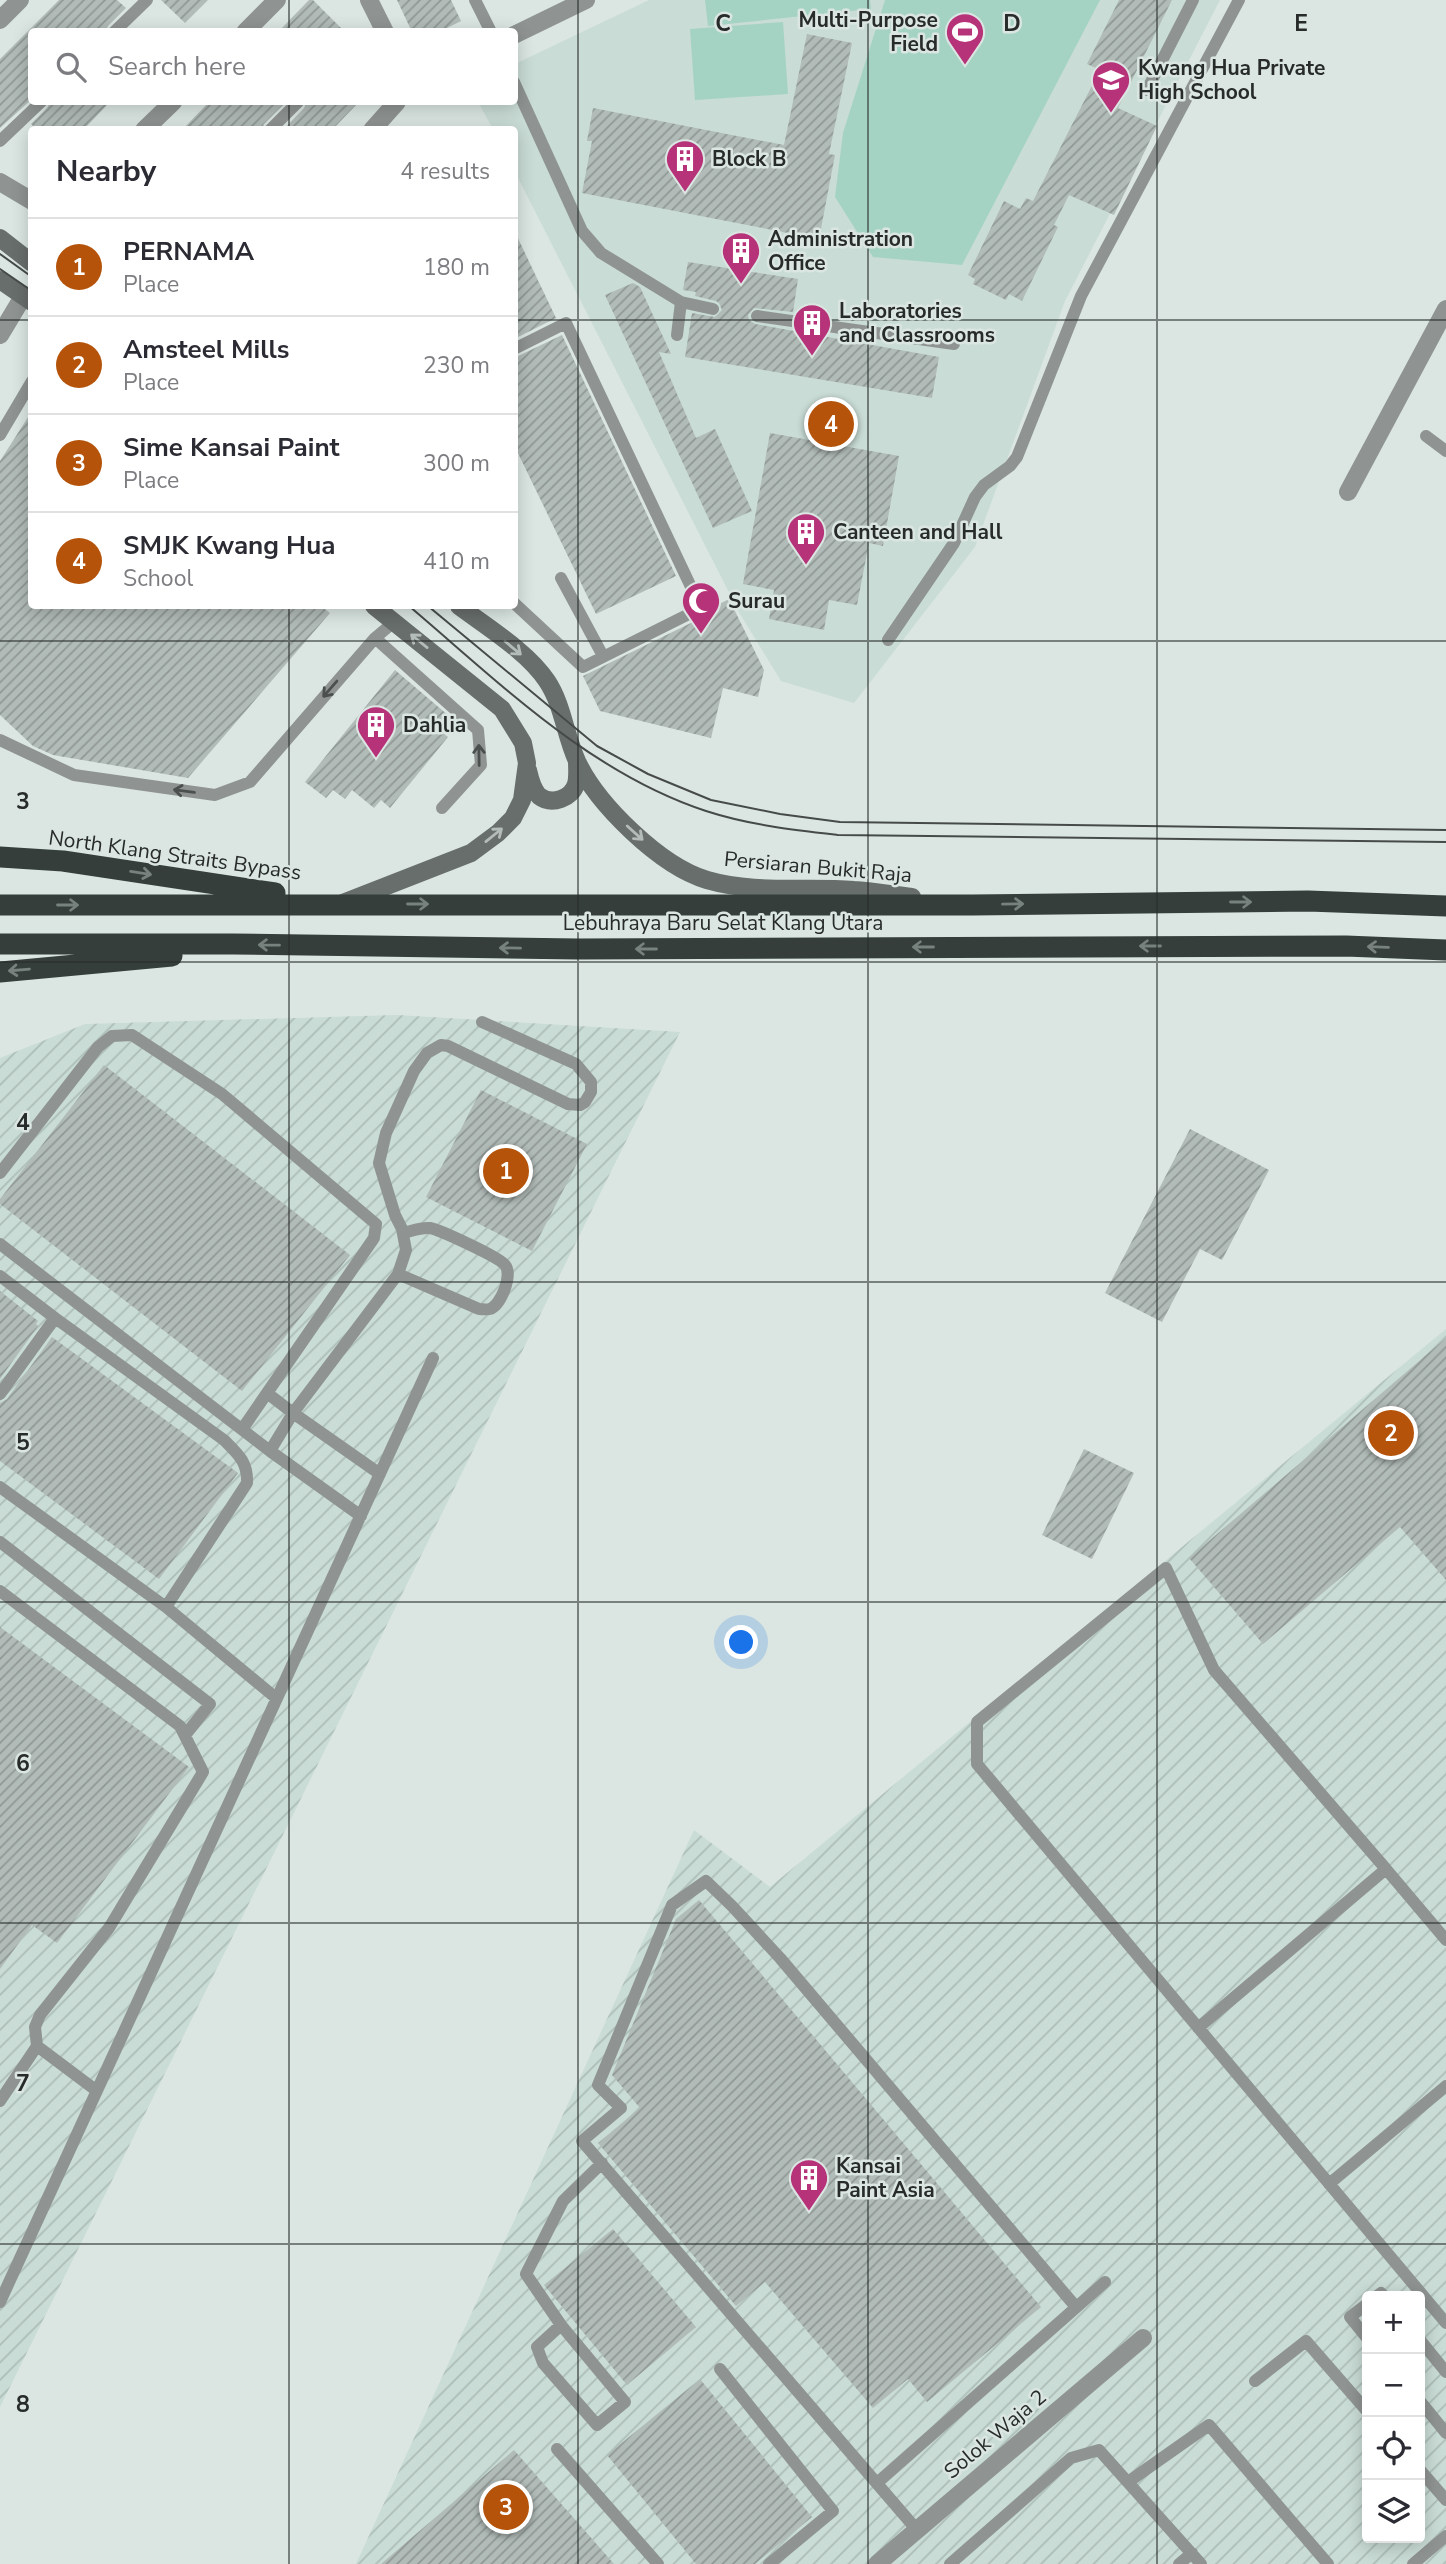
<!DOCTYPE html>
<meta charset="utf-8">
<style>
:root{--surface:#fff;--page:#f2f2f3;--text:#2b2b33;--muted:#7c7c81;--line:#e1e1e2;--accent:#b45309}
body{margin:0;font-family:"Nunito Sans",sans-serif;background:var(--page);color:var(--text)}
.controls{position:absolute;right:21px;bottom:21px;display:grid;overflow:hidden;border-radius:7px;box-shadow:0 4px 18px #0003}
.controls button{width:63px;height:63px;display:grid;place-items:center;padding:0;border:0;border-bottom:2px solid var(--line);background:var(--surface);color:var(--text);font:35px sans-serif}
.you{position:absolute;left:742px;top:1643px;width:24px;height:24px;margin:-18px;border:5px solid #fff;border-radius:50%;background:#1a73e8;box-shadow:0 0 0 10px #1a73e833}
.badge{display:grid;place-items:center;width:46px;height:46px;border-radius:50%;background:var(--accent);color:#fff;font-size:23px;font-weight:700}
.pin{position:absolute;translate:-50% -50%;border:4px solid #fff;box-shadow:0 2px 7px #0006}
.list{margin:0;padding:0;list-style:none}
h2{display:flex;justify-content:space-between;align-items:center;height:91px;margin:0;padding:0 28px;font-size:30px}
h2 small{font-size:23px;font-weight:400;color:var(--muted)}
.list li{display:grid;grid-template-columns:46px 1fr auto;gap:21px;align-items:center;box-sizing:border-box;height:98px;padding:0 28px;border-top:2px solid var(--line)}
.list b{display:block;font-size:26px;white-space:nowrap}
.list p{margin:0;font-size:23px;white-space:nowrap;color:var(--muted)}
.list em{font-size:23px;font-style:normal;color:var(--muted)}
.icon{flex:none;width:38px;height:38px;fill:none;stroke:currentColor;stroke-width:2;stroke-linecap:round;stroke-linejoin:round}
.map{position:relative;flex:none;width:1446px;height:2564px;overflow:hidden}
.search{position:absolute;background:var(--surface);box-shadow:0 4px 18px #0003;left:28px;top:28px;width:490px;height:77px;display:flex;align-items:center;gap:18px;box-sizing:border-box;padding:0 24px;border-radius:7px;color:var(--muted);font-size:26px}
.panel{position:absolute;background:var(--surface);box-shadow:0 4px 18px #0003;left:28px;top:126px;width:490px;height:483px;border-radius:7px}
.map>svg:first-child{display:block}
.built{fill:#c9dcd5}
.industrial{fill:url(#industrial-furrows);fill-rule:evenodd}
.green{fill:#a4d3c3}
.building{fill:url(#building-hatch)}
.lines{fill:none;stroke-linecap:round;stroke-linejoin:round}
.lane{stroke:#8f9492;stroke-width:12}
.street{stroke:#8f9492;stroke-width:18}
.secondary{stroke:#686e6c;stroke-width:18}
.highway{stroke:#353e3b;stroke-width:21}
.tram{stroke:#464b49;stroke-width:2}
.oneway{stroke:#b3bcb9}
.oneway2{stroke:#4b504e}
.oneway3{stroke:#77817e}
.grid{fill:none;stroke:#272b29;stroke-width:2;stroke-opacity:0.55}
.labels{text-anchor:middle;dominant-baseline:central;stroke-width:5;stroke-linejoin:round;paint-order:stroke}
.poi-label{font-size:21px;font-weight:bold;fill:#272b29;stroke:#dbe6e2;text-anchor:start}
.street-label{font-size:21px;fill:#272b29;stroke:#dbe6e2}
.grid-label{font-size:23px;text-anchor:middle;font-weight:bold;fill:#272b29;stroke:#dbe6e2;stroke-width:5;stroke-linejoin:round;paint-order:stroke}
</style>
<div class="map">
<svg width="1446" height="2564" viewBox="0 0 1446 2564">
<defs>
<pattern id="industrial-furrows" width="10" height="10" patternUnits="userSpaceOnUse" patternTransform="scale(1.75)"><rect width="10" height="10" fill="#c9dcd5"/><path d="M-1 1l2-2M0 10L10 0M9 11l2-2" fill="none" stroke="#adbdb7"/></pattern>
<pattern id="building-hatch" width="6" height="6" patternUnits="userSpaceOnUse" patternTransform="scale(1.75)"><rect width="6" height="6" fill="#b1bbb7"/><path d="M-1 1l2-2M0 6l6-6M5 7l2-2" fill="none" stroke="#909895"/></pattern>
</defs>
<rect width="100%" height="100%" fill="#dbe6e2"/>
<path class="built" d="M 649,0 L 1220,0 L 1065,301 L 975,547 L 854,703 L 781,681 L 740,614 L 515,172 L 514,130 L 493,129 L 478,102 L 514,102 L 515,64 Z"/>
<path class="industrial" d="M 397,1015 L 680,1032 L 0,2407 L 0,1058 L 85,1024 Z
M 1446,1329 L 1446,2564 L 356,2564 L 694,1830 L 770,1887 ZM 1367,2296 L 1420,2296 L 1420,2538 L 1367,2538 Z"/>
<path class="green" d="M 705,0 L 870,0 L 871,9 L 708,26 Z
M 885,0 L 1100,0 L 962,265 L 873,257 L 835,197 L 843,133 Z
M 783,22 L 788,94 L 695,100 L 690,29 Z"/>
<path class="building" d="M 59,0 L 117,0 L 126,8 L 108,26 L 105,32 L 32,32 L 32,99 L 0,128 L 0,59 Z
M 161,0 L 208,0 L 185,23 Z
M 309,0 L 313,0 L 345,32 L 278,32 Z
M 397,0 L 451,0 L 461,21 L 439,32 L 412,32 Z
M 1119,0 L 1172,0 L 1118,108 L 1157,126 L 1114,215 L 1069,195 L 1054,225 L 1058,227 L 1022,301 L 1009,294 L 1006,300 L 973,284 L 975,279 L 968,275 L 1004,201 L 1020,209 L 1026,198 L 1033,201 L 1100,70 L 1087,64 Z
M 807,34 L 852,43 L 829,154 L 835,155 L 819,239 L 582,193 L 592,141 L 587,141 L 593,108 L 784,145 Z
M 50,102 L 110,102 L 83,130 L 37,130 L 31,124 L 47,108 Z
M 209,102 L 286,102 L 264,124 L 261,130 L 182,130 Z
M 307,102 L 359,102 L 332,130 L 283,130 L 304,108 Z
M 514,230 L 556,318 L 514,339 Z
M 688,262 L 798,279 L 793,312 L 754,308 L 748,315 L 749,320 L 755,324 L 939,357 L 932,398 L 685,357 L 692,313 L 715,317 L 722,310 L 719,303 L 716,301 L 695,296 L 696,292 L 683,290 Z
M 633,283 L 640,287 L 671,354 L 659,352 L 696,438 L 715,429 L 752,511 L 713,528 L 605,295 Z
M 562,335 L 676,576 L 596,614 L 514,445 L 514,358 Z
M 32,411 L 32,606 L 321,606 L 330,613 L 188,778 L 53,755 L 33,746 L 0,715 L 0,461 Z
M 770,433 L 899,456 L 883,546 L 869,543 L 857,605 L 829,600 L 824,630 L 769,619 L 774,590 L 743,584 Z
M 729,599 L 764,670 L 758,697 L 723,688 L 711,738 L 600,711 L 583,676 L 705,616 L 710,609 Z
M 395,670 L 449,716 L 438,729 L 448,737 L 390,808 L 381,800 L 374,808 L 352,790 L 345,799 L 333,790 L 326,798 L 305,782 Z
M 104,1065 L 350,1255 L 242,1391 L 0,1204 L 0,1199 Z
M 481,1090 L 587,1144 L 532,1251 L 426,1197 Z
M 1190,1129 L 1269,1170 L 1222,1260 L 1200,1249 L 1162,1322 L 1105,1293 Z
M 0,1291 L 38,1321 L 36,1324 L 38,1326 L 0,1379 Z
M 52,1337 L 238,1473 L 159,1579 L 0,1461 L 0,1403 L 7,1399 Z
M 1446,1338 L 1446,1580 L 1400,1527 L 1263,1644 L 1189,1558 Z
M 1084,1449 L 1134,1473 L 1092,1559 L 1042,1535 Z
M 0,1627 L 189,1767 L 57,1943 L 32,1925 L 0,1969 Z
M 699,1900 L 1041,2307 L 927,2402 L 908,2379 L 873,2408 L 765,2282 L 736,2306 L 598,2143 L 640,2108 L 612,2075 L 676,1919 Z
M 613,2229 L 696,2327 L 627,2385 L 544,2285 Z
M 700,2379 L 812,2517 L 755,2564 L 696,2564 L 607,2455 Z
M 514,2450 L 614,2564 L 381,2564 Z"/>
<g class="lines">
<path class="lane" d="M 475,0 L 491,32
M 114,32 L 147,0
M 514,82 L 582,231 L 601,253 L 681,302 L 677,335
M 1147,90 L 1193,0
M 270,130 L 298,102
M 0,141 L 41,102
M 681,302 L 713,309
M 757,316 L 954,344
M 514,349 L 566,323 L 701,608 L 583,667 L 514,603
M 0,435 L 32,381
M 1426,436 L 1446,451
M 561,578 L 603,656
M 375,638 L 478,730 L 481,765 L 442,808
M 888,640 L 954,543 L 975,497 L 984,485 L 1010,466 L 1017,457 L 1081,296 L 1239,0
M 0,740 L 74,775 L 215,795 L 250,782 L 375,638 L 394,622
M 0,1173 L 98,1047 L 112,1036 L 132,1035 L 222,1094 L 376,1224 L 374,1238 L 267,1393 L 293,1413 L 270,1451
M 0,1244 L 270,1451 L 361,1516
M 398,1274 L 479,1309 C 482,1309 488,1310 490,1309 C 501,1305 513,1275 505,1265 C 499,1257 440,1230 430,1228 C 421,1227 412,1231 403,1233
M 0,1276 L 55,1318 L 0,1394
M 55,1318 L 224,1440 C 238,1454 248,1462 247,1483 L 166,1607
M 243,1428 L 267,1393
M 380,1474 L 293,1413 L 398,1274 L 406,1250 L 402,1229 L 395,1215 L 379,1163 L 386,1133 L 414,1071 L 427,1053 L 441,1045 L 448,1046 L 568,1104 L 580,1105 L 585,1102 L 591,1092 L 591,1082 L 576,1064 L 482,1022
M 0,1487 L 166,1607 L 276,1698
M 0,1542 L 210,1704 L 186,1734
M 0,1591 L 180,1726 L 203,1772 L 109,1928 L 40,2015 L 35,2027 L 37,2046 L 97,2091
M 1386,1869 L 1446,1940
M 1198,2028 L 1386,1869 L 1214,1670 L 1166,1568 L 977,1722 L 977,1764 L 1446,2323
M 0,2101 L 37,2046
M 1329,2184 L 1446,2086
M 1377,2296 L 1381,2293 L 1384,2296
M 0,2302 L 433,1358
M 1367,2304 L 1350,2317 L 1367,2338
M 561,2325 L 537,2347 L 543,2363 L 597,2425 L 625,2402 L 561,2325 L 526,2274 L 563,2201 L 602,2163
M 1420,2340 L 1446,2372
M 720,2369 L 833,2511 L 769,2564
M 1255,2381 L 1306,2341 L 1367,2411
M 1420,2401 L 1446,2433
M 557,2449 L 658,2564
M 1420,2470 L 1446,2500
M 1128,2482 L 1209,2425 L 1328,2564
M 877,2483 L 1105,2282
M 917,2530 L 582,2141 L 621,2108 L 598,2085 L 672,1905 L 706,1881 L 732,1906 L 780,1958 L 1076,2307
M 950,2564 L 1071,2458 L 1099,2450 L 1201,2564
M 1179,2564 L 1192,2553
M 1413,2564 L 1446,2536"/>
<path class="street" d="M 369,0 L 385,32
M 0,20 L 20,0
M 245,32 L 277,0
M 514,35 L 586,0
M 144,130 L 173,102
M 372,130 L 397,102
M 0,182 L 32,201
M 0,335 L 24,295
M 1348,492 L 1446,309
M 877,2564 L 1143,2338"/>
<path class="secondary" d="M 0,238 L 32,263
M 0,280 L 32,302
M 459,606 C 487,627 528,652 547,681 C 563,705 565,735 577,761 C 597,804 660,866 707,880 C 755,894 804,886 854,890 C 873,891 893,895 912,897
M 528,770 C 530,779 532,789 539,796 C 552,806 572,798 576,784 C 578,777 577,768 577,761
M 343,903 L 471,853 L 498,833 L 513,818 L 522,800 L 527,763 L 523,743 L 502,709 L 374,606"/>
<path class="highway" d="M 0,857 L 63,861 L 275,893
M 0,905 L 972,905 L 1308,901 L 1446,906
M 0,944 L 233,944 L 578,949 L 1346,946 L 1446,950
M 0,972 L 172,956"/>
<path class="tram" d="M 0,254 L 32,277
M 0,269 L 32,291
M 409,606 C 500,683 590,773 706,811 C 749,825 794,830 838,835 L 1446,842
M 428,606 L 597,746 L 648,774 L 711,800 L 780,814 L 840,822 L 1446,830"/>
</g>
<defs><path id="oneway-shaft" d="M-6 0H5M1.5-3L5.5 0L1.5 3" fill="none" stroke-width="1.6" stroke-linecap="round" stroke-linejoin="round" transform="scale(1.75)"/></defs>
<g class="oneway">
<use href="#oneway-shaft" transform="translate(419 641) rotate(-141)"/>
<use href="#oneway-shaft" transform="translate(513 648) rotate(40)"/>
<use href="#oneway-shaft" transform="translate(635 833) rotate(42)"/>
<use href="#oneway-shaft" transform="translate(494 835) rotate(-39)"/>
</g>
<g class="oneway2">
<use href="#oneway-shaft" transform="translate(330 689) rotate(131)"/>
<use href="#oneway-shaft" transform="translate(479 755) rotate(-91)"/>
<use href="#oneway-shaft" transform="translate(184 791) rotate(-172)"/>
</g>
<g class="oneway3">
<use href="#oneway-shaft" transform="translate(141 873) rotate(9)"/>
<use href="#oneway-shaft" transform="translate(1241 902)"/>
<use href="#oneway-shaft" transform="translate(418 904)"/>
<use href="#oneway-shaft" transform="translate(1013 904) rotate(-1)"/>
<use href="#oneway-shaft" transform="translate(68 905)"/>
<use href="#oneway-shaft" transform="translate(269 945) rotate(-179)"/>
<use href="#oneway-shaft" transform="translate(1150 946) rotate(180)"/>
<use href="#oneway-shaft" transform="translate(923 947) rotate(180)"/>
<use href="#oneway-shaft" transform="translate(1378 947) rotate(-178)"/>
<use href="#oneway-shaft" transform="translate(510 948) rotate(-179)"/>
<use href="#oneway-shaft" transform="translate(646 949) rotate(180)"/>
<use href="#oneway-shaft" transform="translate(19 970) rotate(175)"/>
</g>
<path class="grid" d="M 289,0 L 289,32M 578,0 L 578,2564M 868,0 L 868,2564M 1157,0 L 1157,2564M 289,102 L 289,130M 0,320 L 32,320M 514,320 L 1446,320M 289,606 L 289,2564M 0,641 L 1446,641M 0,962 L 1446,962M 0,1282 L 1446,1282M 0,1602 L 1446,1602M 0,1923 L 1446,1923M 0,2244 L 1446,2244"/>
<defs>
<g id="stadium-pin" transform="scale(2.0125)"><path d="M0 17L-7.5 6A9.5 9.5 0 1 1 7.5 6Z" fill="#b63279" stroke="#dbe6e2"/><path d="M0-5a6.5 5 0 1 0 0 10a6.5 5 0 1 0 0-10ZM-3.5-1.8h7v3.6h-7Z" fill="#fff"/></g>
<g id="school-pin" transform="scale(2.0125)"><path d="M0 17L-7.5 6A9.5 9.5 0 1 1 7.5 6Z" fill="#b63279" stroke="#dbe6e2"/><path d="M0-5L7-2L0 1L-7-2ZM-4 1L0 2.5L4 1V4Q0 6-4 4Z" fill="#fff"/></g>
<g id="building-pin" transform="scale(2.0125)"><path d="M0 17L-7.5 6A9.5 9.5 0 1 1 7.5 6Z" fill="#b63279" stroke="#dbe6e2"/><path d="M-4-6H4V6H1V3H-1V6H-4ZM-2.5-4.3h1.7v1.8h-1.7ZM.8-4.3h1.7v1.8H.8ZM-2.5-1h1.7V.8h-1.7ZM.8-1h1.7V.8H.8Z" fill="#fff"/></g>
<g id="mosque-pin" transform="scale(2.0125)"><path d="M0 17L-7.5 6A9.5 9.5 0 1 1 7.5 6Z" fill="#b63279" stroke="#dbe6e2"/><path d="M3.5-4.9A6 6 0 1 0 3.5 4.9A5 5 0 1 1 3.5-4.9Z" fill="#fff"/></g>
</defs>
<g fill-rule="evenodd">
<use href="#stadium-pin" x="965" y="32"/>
<use href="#school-pin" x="1111" y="80"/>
<use href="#building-pin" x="685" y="159"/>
<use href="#building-pin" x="741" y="251"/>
<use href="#building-pin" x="812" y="323"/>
<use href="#building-pin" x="806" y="532"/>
<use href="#mosque-pin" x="701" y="601"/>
<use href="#building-pin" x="376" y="725"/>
<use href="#building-pin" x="809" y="2178"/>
</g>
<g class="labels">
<g class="poi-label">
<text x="938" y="20" text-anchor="end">Multi-Purpose<tspan x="938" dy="24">Field</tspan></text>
<text x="1138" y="68">Kwang Hua Private<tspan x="1138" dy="24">High School</tspan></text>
<text x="712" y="159">Block B</text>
<text x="768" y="239">Administration<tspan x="768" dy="24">Office</tspan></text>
<text x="839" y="311">Laboratories<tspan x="839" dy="24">and Classrooms</tspan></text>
<text x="833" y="532">Canteen and Hall</text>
<text x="728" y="601">Surau</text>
<text x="403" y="725">Dahlia</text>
<text x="836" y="2166">Kansai<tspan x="836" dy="24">Paint Asia</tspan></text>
</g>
<g class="street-label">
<text transform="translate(175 855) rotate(8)">North Klang Straits Bypass</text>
<text transform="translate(818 867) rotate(5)">Persiaran Bukit Raja</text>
<text x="723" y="923">Lebuhraya Baru Selat Klang Utara</text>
<text transform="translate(995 2434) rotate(-40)">Solok Waja 2</text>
</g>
</g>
<g class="grid-label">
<text x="723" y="31">C</text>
<text x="1012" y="31">D</text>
<text x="1301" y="31">E</text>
<text x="23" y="809">3</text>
<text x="23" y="1130">4</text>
<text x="23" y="1450">5</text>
<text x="23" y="1771">6</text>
<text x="23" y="2091">7</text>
<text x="23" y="2412">8</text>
</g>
</svg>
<div class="controls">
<button>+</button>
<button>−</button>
<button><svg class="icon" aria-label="locate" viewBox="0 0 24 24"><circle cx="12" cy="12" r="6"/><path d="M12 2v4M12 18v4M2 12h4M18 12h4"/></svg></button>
<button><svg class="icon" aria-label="layers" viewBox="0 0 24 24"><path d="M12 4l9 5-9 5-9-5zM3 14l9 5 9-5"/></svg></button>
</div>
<div class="you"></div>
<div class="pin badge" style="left:506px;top:1171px">1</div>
<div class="pin badge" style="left:1391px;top:1433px">2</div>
<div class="pin badge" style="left:506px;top:2507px">3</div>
<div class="pin badge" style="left:831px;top:424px">4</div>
<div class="search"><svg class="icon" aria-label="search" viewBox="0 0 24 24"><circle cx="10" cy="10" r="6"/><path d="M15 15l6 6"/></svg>Search here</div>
<section class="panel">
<h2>Nearby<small>4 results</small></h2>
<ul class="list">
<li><span class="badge">1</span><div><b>PERNAMA</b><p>Place</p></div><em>180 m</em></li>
<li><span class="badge">2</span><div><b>Amsteel Mills</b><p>Place</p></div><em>230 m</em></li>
<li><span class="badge">3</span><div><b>Sime Kansai Paint</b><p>Place</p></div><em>300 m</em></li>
<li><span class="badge">4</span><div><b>SMJK Kwang Hua</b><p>School</p></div><em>410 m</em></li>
</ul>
</section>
</div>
